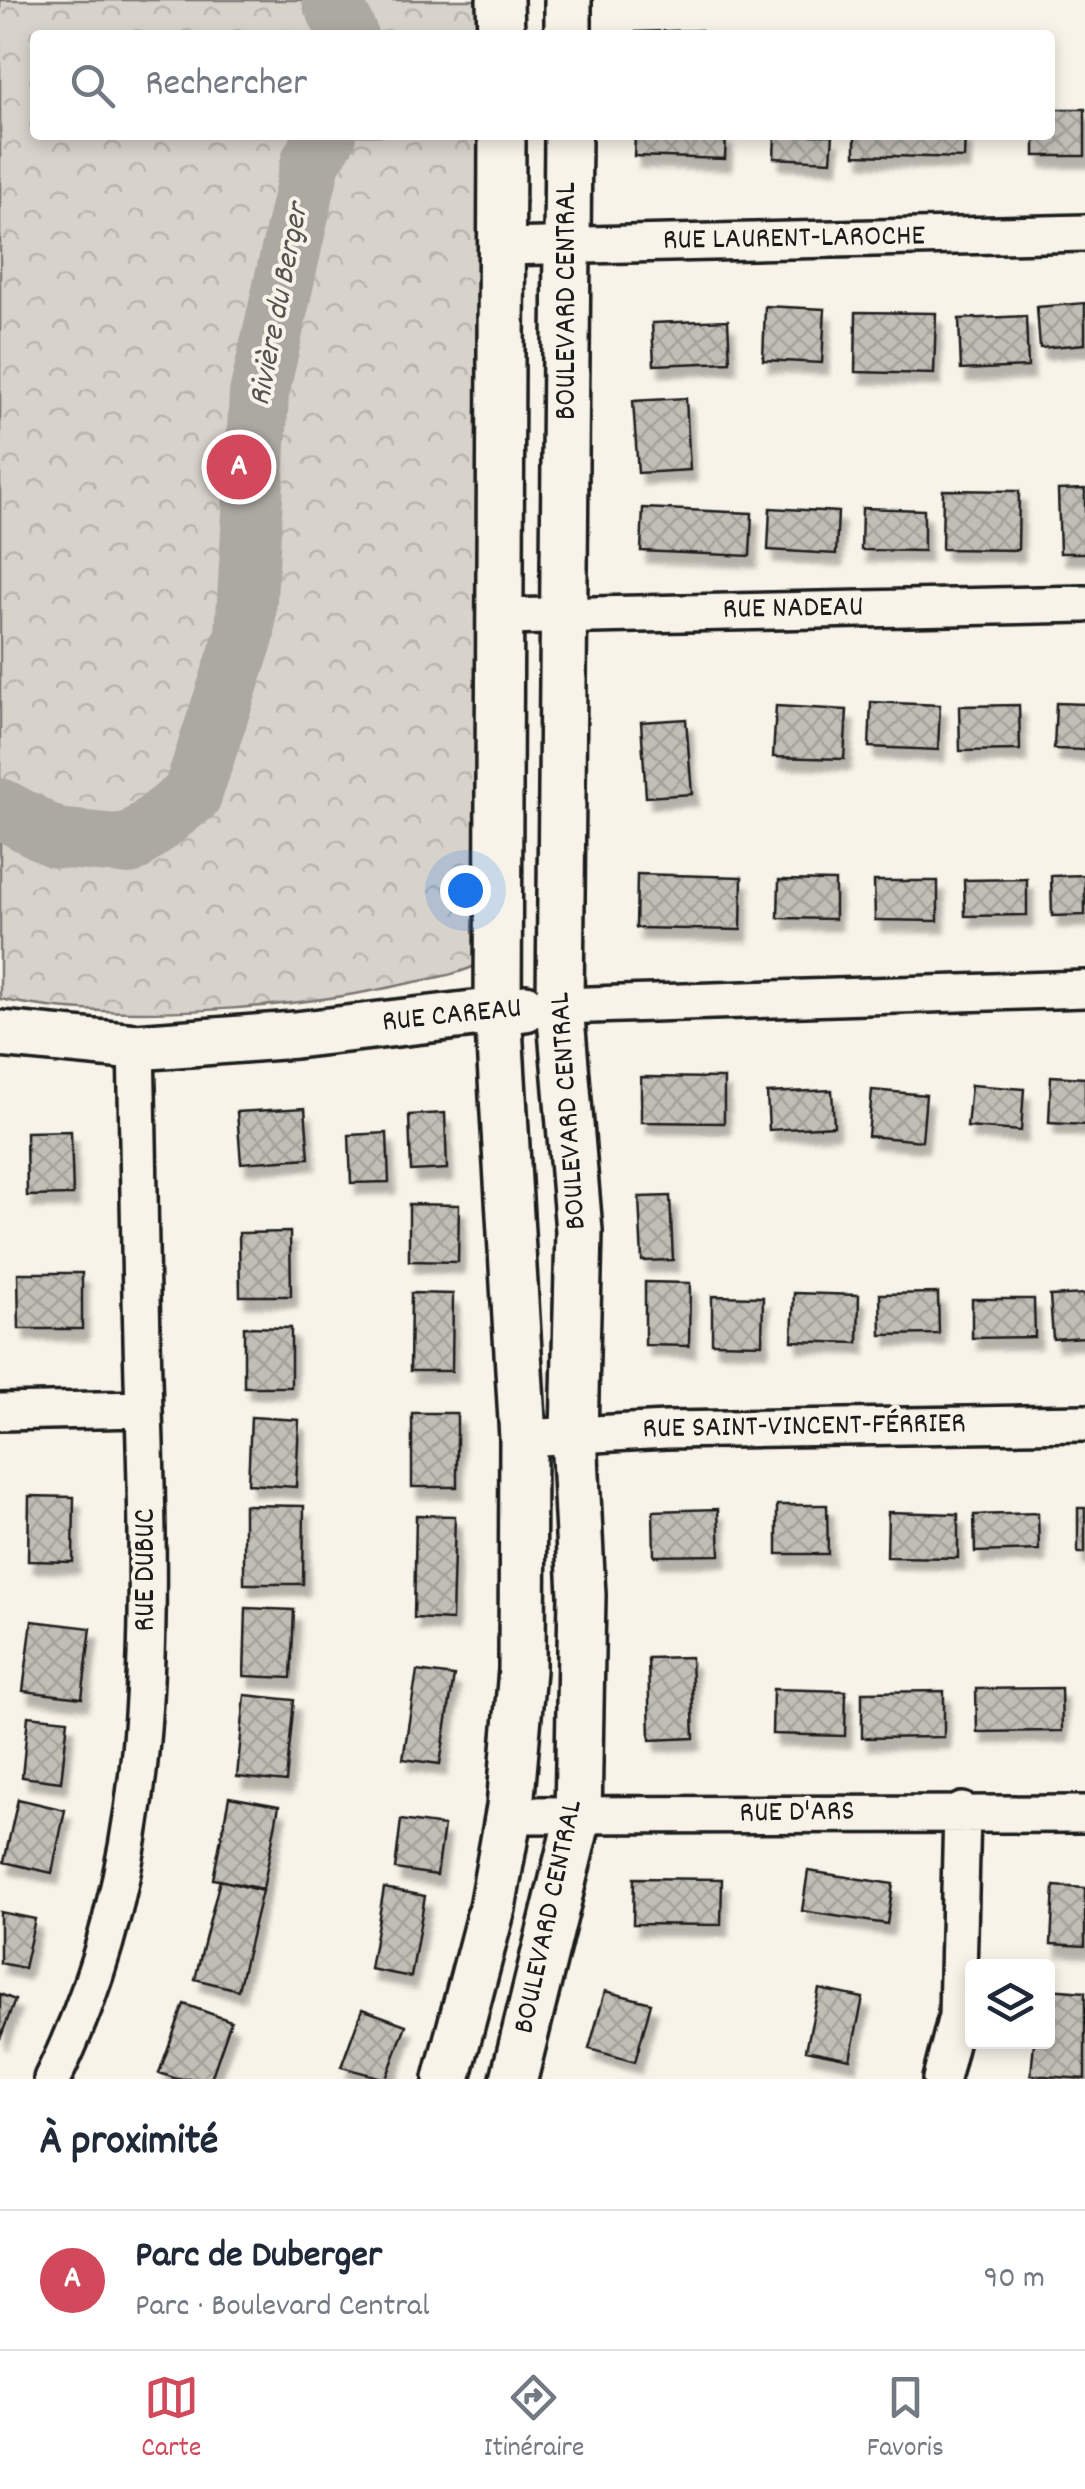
<!DOCTYPE html>
<html lang="fr">
<meta charset="utf-8">
<style>
:root{--surface:#fff;--page:#f2f2f3;--text:#1f2937;--muted:#747a83;--line:#e0e1e3;--accent:#d1495b}
body{margin:0;font-family:Dekko,sans-serif;background:var(--page);color:var(--text)}
.controls{position:absolute;right:30px;bottom:30px;display:grid;overflow:hidden;border-radius:10px;box-shadow:0 5px 15px #0003}
.controls button{width:90px;height:90px;display:grid;place-items:center;padding:0;border:0;border-bottom:2px solid var(--line);background:var(--surface);color:var(--text);font:50px sans-serif}
.you{position:absolute;left:465px;top:890px;width:35px;height:35px;margin:-25px;border:8px solid #fff;border-radius:50%;background:#1a73e8;box-shadow:0 0 0 15px #1a73e833}
.badge{display:grid;place-items:center;width:65px;height:65px;border-radius:50%;background:var(--accent);color:#fff;font-size:32px;font-weight:700}
.pin{position:absolute;translate:-50% -50%;border:5px solid #fff;box-shadow:0 2px 10px #0006}
.list{margin:0;padding:0;list-style:none}
h2{display:flex;justify-content:space-between;align-items:center;height:130px;margin:0;padding:0 40px;font-size:42px}
h2 small{font-size:32px;font-weight:400;color:var(--muted)}
.list li{display:grid;grid-template-columns:65px 1fr auto;gap:30px;align-items:center;box-sizing:border-box;height:140px;padding:0 40px;border-top:2px solid var(--line)}
.list b{display:block;font-size:38px;white-space:nowrap}
.list p{margin:0;font-size:32px;white-space:nowrap;color:var(--muted)}
.list em{font-size:32px;font-style:normal;color:var(--muted)}
.icon{flex:none;width:55px;height:55px;fill:none;stroke:currentColor;stroke-width:2;stroke-linecap:round;stroke-linejoin:round}
.map{position:relative;flex:none;width:1085px;height:2079px;overflow:hidden}
.search{position:absolute;background:var(--surface);box-shadow:0 5px 15px #0003;left:30px;right:30px;top:30px;height:110px;display:flex;align-items:center;gap:25px;box-sizing:border-box;padding:0 35px;border-radius:10px;color:var(--muted);font-size:38px}
.sheet{height:270px;background:var(--surface)}
nav{display:flex;justify-content:space-around;align-items:center;box-sizing:border-box;height:140px;border-top:2px solid var(--line);background:var(--surface);font-size:28px;color:var(--muted)}
nav a{display:grid;justify-items:center;gap:5px}
nav .on{color:var(--accent)}
.map>svg:first-child{display:block}
.forest{fill:url(#forest-crowns);stroke:#7a7874;stroke-width:2.5}
.lines{fill:none;stroke-linecap:round;stroke-linejoin:round}
.river{stroke:#aca9a2;stroke-width:60}
.building{fill:url(#building-cross-hatch);stroke:#1c1c1c;stroke-width:2.5;filter:url(#shadow)}
.minor-casing{stroke:#1c1c1c;stroke-width:42}
.tertiary-casing{stroke:#1c1c1c;stroke-width:52}
.minor{stroke:#f7f3e8;stroke-width:35}
.tertiary{stroke:#f7f3e8;stroke-width:45}
.labels{text-anchor:middle;dominant-baseline:central;stroke-width:8;stroke-linejoin:round;paint-order:stroke}
.street-label{font-size:30px;fill:#1c1c1c;stroke:#f7f3e8}
.water-label{font-size:32px;font-style:italic;fill:#565452;stroke:#f7f3e8}
</style>
<div class="map">
<svg width="1085" height="2079" viewBox="0 0 1085 2079">
<defs>
<pattern id="forest-crowns" width="20" height="18" patternUnits="userSpaceOnUse" patternTransform="scale(2.5)"><rect width="20" height="18" fill="#d7d3cb"/><path d="M2 6a3 3 0 1 1 6 0M12 15a3 3 0 1 1 6 0" fill="none" stroke="#b8b5ae"/></pattern>
<pattern id="building-cross-hatch" width="8" height="8" patternUnits="userSpaceOnUse" patternTransform="scale(2.5)"><rect width="8" height="8" fill="#c0beb5"/><path d="M0 0l8 8M0 8l8-8" fill="none" stroke="#a4a39b"/></pattern>
<filter id="shadow"><feDropShadow dx="6" dy="11" stdDeviation="2.5" flood-color="#0004"/></filter>
</defs>
<rect width="100%" height="100%" fill="#f7f3e8"/>
<filter id="ink" filterUnits="userSpaceOnUse"><feTurbulence type="fractalNoise" baseFrequency=".01" numOctaves="2"/><feDisplacementMap in="SourceGraphic" scale="20" xChannelSelector="R" yChannelSelector="G"/><feConvolveMatrix kernelMatrix="1 2 1 2 8 2 1 2 1" color-interpolation-filters="sRGB"/></filter>
<g filter="url(#ink)">
<path class="forest" d="M 0,0 L 477,0 L 478,35 L 35,35 L 35,135 L 480,135 L 477,965 C 456,975 433,978 410,983 C 296,1009 115,1024 0,999 Z"/>
<g class="lines">
<path class="river" d="M 332,0 L 348,35
M 0,808 L 56,838 L 129,845 L 192,795 L 245,634 L 259,394 L 311,161 L 327,135"/>
</g>
<path class="building" d="M 701,30 L 701,35 L 636,35 L 636,32 Z
M 1050,109 L 1085,109 L 1085,156 L 1035,156 L 1035,135 L 1050,135 Z
M 635,135 L 726,135 L 725,159 L 634,156 Z
M 775,135 L 833,135 L 831,161 L 774,158 Z
M 855,135 L 965,135 L 964,158 L 855,155 Z
M 1085,303 L 1085,344 L 1040,348 L 1037,307 Z
M 765,306 L 825,309 L 822,363 L 763,360 Z
M 856,312 L 936,313 L 934,374 L 855,372 Z
M 1026,316 L 1028,367 L 961,370 L 959,319 Z
M 728,320 L 730,362 L 654,365 L 652,323 Z
M 686,398 L 690,470 L 638,473 L 633,401 Z
M 1085,489 L 1085,553 L 1060,553 L 1058,490 Z
M 943,490 L 1019,491 L 1018,550 L 942,549 Z
M 643,508 L 752,513 L 750,556 L 641,551 Z
M 770,508 L 838,512 L 836,554 L 768,550 Z
M 862,508 L 924,510 L 924,551 L 861,550 Z
M 871,702 L 940,705 L 938,750 L 869,747 Z
M 1056,703 L 1085,704 L 1085,750 L 1054,749 Z
M 1019,705 L 1020,750 L 960,751 L 959,706 Z
M 776,706 L 847,710 L 844,759 L 773,757 Z
M 686,719 L 692,794 L 646,797 L 641,722 Z
M 637,874 L 742,877 L 741,930 L 636,928 Z
M 1085,875 L 1085,915 L 1052,916 L 1051,876 Z
M 1027,879 L 1027,915 L 965,916 L 964,880 Z
M 779,880 L 835,881 L 835,919 L 778,918 Z
M 874,881 L 938,881 L 938,921 L 875,920 Z
M 1051,1076 L 1085,1078 L 1085,1125 L 1049,1123 Z
M 641,1077 L 724,1078 L 724,1123 L 641,1122 Z
M 971,1085 L 1024,1089 L 1021,1131 L 967,1127 Z
M 832,1090 L 834,1126 L 769,1130 L 767,1093 Z
M 872,1090 L 926,1095 L 922,1141 L 868,1136 Z
M 305,1108 L 309,1158 L 241,1163 L 237,1112 Z
M 445,1113 L 447,1169 L 411,1171 L 409,1115 Z
M 71,1131 L 73,1195 L 27,1196 L 26,1132 Z
M 387,1133 L 389,1182 L 351,1183 L 349,1135 Z
M 670,1196 L 673,1260 L 642,1261 L 639,1197 Z
M 409,1204 L 459,1205 L 458,1262 L 409,1261 Z
M 290,1232 L 291,1296 L 240,1296 L 239,1233 Z
M 18,1273 L 82,1273 L 82,1329 L 19,1329 Z
M 645,1282 L 690,1283 L 689,1346 L 645,1345 Z
M 411,1293 L 453,1294 L 452,1371 L 410,1371 Z
M 794,1293 L 859,1295 L 858,1343 L 792,1341 Z
M 938,1293 L 939,1334 L 881,1335 L 880,1294 Z
M 1085,1294 L 1085,1337 L 1053,1339 L 1050,1296 Z
M 712,1296 L 763,1297 L 762,1344 L 712,1343 Z
M 972,1299 L 1034,1299 L 1035,1337 L 972,1338 Z
M 244,1327 L 291,1328 L 291,1387 L 244,1387 Z
M 412,1413 L 457,1413 L 457,1487 L 412,1487 Z
M 251,1417 L 299,1420 L 296,1487 L 248,1484 Z
M 29,1496 L 74,1497 L 73,1562 L 28,1561 Z
M 244,1505 L 304,1506 L 303,1584 L 244,1584 Z
M 777,1505 L 827,1505 L 828,1554 L 777,1554 Z
M 1078,1508 L 1085,1508 L 1085,1553 L 1078,1553 Z
M 718,1509 L 720,1555 L 654,1556 L 653,1511 Z
M 888,1512 L 958,1514 L 958,1558 L 887,1557 Z
M 1038,1513 L 1039,1550 L 975,1552 L 974,1515 Z
M 416,1515 L 455,1516 L 452,1620 L 414,1618 Z
M 246,1608 L 294,1610 L 291,1678 L 244,1676 Z
M 32,1621 L 91,1628 L 82,1698 L 23,1691 Z
M 691,1657 L 694,1738 L 650,1740 L 648,1658 Z
M 417,1671 L 454,1676 L 440,1764 L 403,1759 Z
M 1061,1688 L 1062,1731 L 977,1732 L 976,1689 Z
M 773,1689 L 846,1691 L 845,1736 L 772,1734 Z
M 944,1691 L 944,1737 L 862,1738 L 862,1692 Z
M 245,1695 L 294,1700 L 286,1782 L 237,1777 Z
M 28,1716 L 68,1720 L 61,1782 L 22,1777 Z
M 229,1797 L 279,1806 L 263,1889 L 213,1879 Z
M 18,1799 L 65,1810 L 52,1873 L 4,1862 Z
M 401,1820 L 444,1826 L 437,1875 L 395,1869 Z
M 808,1871 L 893,1884 L 887,1924 L 802,1911 Z
M 634,1878 L 722,1879 L 721,1925 L 633,1924 Z
M 220,1880 L 262,1891 L 238,1990 L 195,1979 Z
M 1054,1886 L 1085,1888 L 1085,1946 L 1051,1944 Z
M 384,1888 L 425,1896 L 411,1977 L 370,1969 Z
M 0,1912 L 35,1919 L 24,1968 L 0,1963 Z
M 819,1989 L 863,1998 L 850,2059 L 806,2050 Z
M 1048,1989 L 1085,1992 L 1085,2079 L 1031,2075 L 1034,2042 L 1048,2042 Z
M 605,1991 L 651,2003 L 635,2062 L 589,2049 Z
M 0,1994 L 15,2000 L 0,2039 Z
M 184,2004 L 231,2021 L 211,2079 L 177,2079 L 159,2073 Z
M 362,2009 L 406,2025 L 386,2079 L 341,2067 Z"/>
<g class="lines">
<g class="minor-casing">
<path id="minor" d="M 503,247 L 1085,233
M 502,617 L 1085,604
M 560,1006 L 1085,989
M 0,1412 L 144,1409
M 523,1438 L 666,1430 L 1085,1423
M 508,1815 L 1085,1814
M 52,2079 C 157,1870 151,1638 144,1411 C 140,1290 139,1168 136,1047
M 941,2079 L 957,2016 L 962,1811"/>
</g>
<g class="tertiary-casing">
<path id="tertiary" d="M 500,0 L 501,35
M 568,0 L 568,35
M 0,1034 L 136,1047 L 295,1035 L 525,1008
M 447,2079 L 492,1908 L 510,1807 L 522,1670 L 523,1438 L 498,1010 L 502,135
M 514,2079 L 578,1818 L 582,1595 L 574,1435 L 579,1231 L 560,1006 L 568,135"/>
</g>
<use href="#minor" class="minor"/>
<use href="#tertiary" class="tertiary"/>
</g>
</g>
<g class="labels">
<g class="street-label">
<text transform="translate(794 240) rotate(-1)">RUE LAURENT-LAROCHE</text>
<text transform="translate(568 301) rotate(-90)">BOULEVARD CENTRAL</text>
<text transform="translate(793 610) rotate(-1)">RUE NADEAU</text>
<text transform="translate(452 1017) rotate(-6)">RUE CAREAU</text>
<text transform="translate(570 1111) rotate(-94)">BOULEVARD CENTRAL</text>
<text transform="translate(804 1428) rotate(-1)">RUE SAINT-VINCENT-FÉRRIER</text>
<text transform="translate(147 1570) rotate(-90)">RUE DUBUC</text>
<text transform="translate(797 1814) rotate(-1)">RUE D'ARS</text>
<text transform="translate(550 1917) rotate(-78)">BOULEVARD CENTRAL</text>
</g>
<g class="water-label">
<text transform="translate(281 305) rotate(-79)">Rivière du Berger</text>
</g>
</g>
</svg>
<div class="controls">
<button><svg class="icon" aria-label="layers" viewBox="0 0 24 24"><path d="M12 4l9 5-9 5-9-5zM3 14l9 5 9-5"/></svg></button>
</div>
<div class="you"></div>
<div class="pin badge" style="left:239px;top:467px">A</div>
<div class="search"><svg class="icon" aria-label="search" viewBox="0 0 24 24"><circle cx="10" cy="10" r="6"/><path d="M15 15l6 6"/></svg>Rechercher</div>
</div>
<section class="sheet">
<h2>À proximité<small></small></h2>
<ul class="list">
<li><span class="badge">A</span><div><b>Parc de Duberger</b><p>Parc · Boulevard Central</p></div><em>90 m</em></li>
</ul>
</section>
<nav>
<a class="on"><svg class="icon" aria-label="map" viewBox="0 0 24 24"><path d="M3 6l6-2 6 2 6-2v14l-6 2-6-2-6 2zM9 4v14M15 6v14"/></svg>Carte</a>
<a><svg class="icon" aria-label="directions" viewBox="0 0 24 24"><path d="M12 3l9 9-9 9-9-9zM9 14v-3h6M13 9l2 2-2 2"/></svg>Itinéraire</a>
<a><svg class="icon" aria-label="saved" viewBox="0 0 24 24"><path d="M7 4h10v16l-5-4-5 4z"/></svg>Favoris</a>
</nav>
